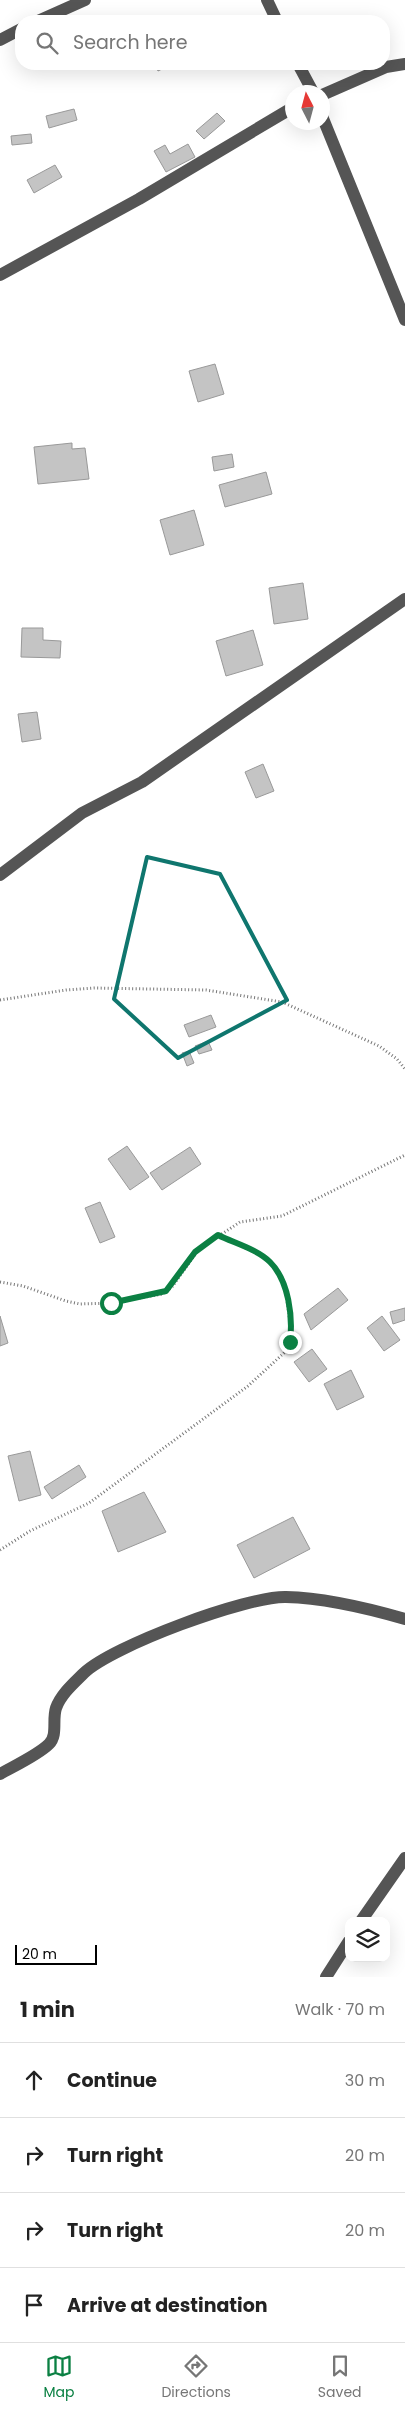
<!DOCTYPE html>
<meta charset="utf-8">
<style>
:root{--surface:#fff;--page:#f2f2f2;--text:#222;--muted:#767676;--line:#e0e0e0;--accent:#0b8043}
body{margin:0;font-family:Poppins,sans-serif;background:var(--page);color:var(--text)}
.controls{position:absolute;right:15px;bottom:15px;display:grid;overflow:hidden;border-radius:10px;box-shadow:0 5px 20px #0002}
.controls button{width:45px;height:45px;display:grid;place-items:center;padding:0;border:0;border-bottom:1px solid var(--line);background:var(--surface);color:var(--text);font:25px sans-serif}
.compass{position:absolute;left:285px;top:85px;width:45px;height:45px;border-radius:50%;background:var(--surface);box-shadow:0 5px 20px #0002;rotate:354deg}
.scale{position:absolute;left:15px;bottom:12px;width:82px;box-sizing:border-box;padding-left:5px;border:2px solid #000;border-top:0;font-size:14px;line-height:18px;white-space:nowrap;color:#000;-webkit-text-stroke:4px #fff;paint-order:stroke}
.stop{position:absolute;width:15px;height:15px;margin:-11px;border:4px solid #0b8043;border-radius:50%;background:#fff}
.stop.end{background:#0b8043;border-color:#fff;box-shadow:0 1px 5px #0008}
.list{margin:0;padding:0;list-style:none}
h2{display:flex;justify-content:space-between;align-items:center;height:65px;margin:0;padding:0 20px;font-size:21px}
h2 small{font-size:16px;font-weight:400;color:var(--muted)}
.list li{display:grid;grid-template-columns:32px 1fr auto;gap:15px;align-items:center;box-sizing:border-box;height:75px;padding:0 20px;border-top:1px solid var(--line)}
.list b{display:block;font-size:19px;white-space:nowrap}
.list em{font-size:16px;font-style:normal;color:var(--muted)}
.icon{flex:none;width:28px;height:28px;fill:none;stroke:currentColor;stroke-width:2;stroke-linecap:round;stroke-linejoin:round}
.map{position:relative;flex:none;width:405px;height:1977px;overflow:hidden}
.search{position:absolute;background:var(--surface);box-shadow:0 5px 20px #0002;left:15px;right:15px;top:15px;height:55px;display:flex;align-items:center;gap:12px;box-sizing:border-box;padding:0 18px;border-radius:20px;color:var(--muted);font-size:19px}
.sheet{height:365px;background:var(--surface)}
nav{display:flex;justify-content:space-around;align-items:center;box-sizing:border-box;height:70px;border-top:1px solid var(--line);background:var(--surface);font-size:14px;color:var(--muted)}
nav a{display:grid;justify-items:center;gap:2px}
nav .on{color:var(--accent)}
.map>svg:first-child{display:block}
.building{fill:#c4c4c4;stroke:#999}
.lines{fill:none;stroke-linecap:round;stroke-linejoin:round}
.path{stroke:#777;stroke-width:3;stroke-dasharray:1 2.5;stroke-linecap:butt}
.minor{stroke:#555;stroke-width:12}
.route{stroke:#0b8043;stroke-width:6}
.marked{fill:none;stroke:#0f766e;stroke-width:4;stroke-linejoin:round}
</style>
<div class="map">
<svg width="405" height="1977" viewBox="0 0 405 1977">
<rect width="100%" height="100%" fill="#fff"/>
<path class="building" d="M 155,64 L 172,64 L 158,71 Z
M 74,109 L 77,120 L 49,128 L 46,116 Z
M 217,113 L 225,121 L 204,139 L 196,131 Z
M 31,134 L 32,143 L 12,145 L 11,136 Z
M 188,144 L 195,157 L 166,172 L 154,151 L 165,145 L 170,154 Z
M 55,165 L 62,177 L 34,193 L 27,180 Z
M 215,364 L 224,394 L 198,402 L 189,371 Z
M 72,443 L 72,449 L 85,448 L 89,479 L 38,484 L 34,447 Z
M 232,454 L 234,467 L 214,471 L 212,457 Z
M 266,472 L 272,494 L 225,507 L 219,485 Z
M 194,510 L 204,545 L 170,555 L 160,520 Z
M 303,583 L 308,619 L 274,624 L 269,588 Z
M 22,628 L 43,628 L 43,640 L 61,641 L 60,658 L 21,657 Z
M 253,630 L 263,665 L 226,676 L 216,641 Z
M 37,712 L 41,739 L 22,742 L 18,714 Z
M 263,764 L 274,791 L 256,798 L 245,772 Z
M 211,1015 L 216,1027 L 189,1037 L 184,1025 Z
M 208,1041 L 212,1050 L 199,1054 L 195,1046 Z
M 189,1051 L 194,1063 L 187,1066 L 182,1053 Z
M 127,1146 L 149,1177 L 130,1190 L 108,1159 Z
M 190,1147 L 201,1164 L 162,1190 L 150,1173 Z
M 100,1202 L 115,1237 L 100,1243 L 85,1208 Z
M 338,1288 L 348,1300 L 311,1330 L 304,1314 Z
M 405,1308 L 405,1320 L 393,1324 L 390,1312 Z
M 0,1316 L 8,1343 L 0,1346 Z
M 382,1316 L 400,1340 L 384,1351 L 367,1328 Z
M 312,1349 L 327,1369 L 309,1382 L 294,1362 Z
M 351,1370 L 364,1397 L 337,1410 L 324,1384 Z
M 30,1451 L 41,1495 L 19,1501 L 8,1456 Z
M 79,1465 L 86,1477 L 52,1499 L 44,1487 Z
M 144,1492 L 166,1532 L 118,1552 L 102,1511 Z
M 293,1517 L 310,1549 L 254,1578 L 237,1545 Z"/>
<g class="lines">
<path class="path" d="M 0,1000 L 66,990 L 94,988 L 206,990 L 282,1002 L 379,1046 L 397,1059 L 405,1069
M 0,1282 L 23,1286 L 66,1301 L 80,1304 L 111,1303 L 163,1294 L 172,1287 L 199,1249 L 240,1222 L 282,1216 L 405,1155
M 0,1550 L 30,1531 L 89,1503 L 248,1386 L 285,1352 L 290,1343 L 291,1330 L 285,1286 L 278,1274 L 270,1262 L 258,1254 L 218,1235"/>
<path class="minor" d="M 267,0 L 277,21
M 38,21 L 85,0
M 0,40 L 21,29
M 298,64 L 313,92
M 322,95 L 386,67 L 405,64
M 322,116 L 405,320
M 0,275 L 139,199 L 292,108
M 0,875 L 82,813 L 142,782 L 405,599
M 0,1774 C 14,1766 38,1755 49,1744 C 58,1735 52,1720 56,1708 C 61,1694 74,1683 84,1673 C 112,1646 247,1596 286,1597 C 326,1598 367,1608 405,1619
M 361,1921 L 405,1858
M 326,1977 L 349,1941"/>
</g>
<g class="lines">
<path class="route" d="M 111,1303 L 166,1291 L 195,1252 L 218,1235 C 234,1243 257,1249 270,1262 C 289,1281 293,1317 290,1342"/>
</g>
<path class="marked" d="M 147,857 L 220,874 L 287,1000 L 178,1058 L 114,999 Z"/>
</svg>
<div class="controls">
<button><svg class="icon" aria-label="layers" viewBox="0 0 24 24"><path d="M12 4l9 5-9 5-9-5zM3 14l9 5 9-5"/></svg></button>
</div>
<svg class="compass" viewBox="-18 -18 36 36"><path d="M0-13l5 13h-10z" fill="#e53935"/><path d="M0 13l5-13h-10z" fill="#767676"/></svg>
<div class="scale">20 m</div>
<div class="stop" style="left:111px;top:1303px"></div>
<div class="stop end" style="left:290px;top:1342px"></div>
<div class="search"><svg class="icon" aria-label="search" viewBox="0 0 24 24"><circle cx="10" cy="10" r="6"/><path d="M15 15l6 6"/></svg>Search here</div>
</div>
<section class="sheet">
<h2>1 min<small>Walk · 70 m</small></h2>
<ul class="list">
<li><svg class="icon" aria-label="ahead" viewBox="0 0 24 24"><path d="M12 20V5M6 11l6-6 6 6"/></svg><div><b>Continue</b></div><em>30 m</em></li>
<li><svg class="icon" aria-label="right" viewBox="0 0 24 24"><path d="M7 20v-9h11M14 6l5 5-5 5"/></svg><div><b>Turn right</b></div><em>20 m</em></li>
<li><svg class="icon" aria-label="right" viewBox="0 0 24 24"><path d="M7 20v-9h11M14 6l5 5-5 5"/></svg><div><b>Turn right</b></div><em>20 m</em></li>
<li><svg class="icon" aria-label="arrive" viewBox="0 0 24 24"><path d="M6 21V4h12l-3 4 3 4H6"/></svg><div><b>Arrive at destination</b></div></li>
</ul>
</section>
<nav>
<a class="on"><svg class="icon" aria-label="map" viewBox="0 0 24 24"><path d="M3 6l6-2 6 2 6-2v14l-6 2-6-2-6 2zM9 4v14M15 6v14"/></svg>Map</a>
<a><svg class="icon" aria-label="directions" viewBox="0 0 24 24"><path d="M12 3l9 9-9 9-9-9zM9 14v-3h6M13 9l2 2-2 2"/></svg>Directions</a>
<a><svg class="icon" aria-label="saved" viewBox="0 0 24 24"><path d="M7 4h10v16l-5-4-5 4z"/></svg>Saved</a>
</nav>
